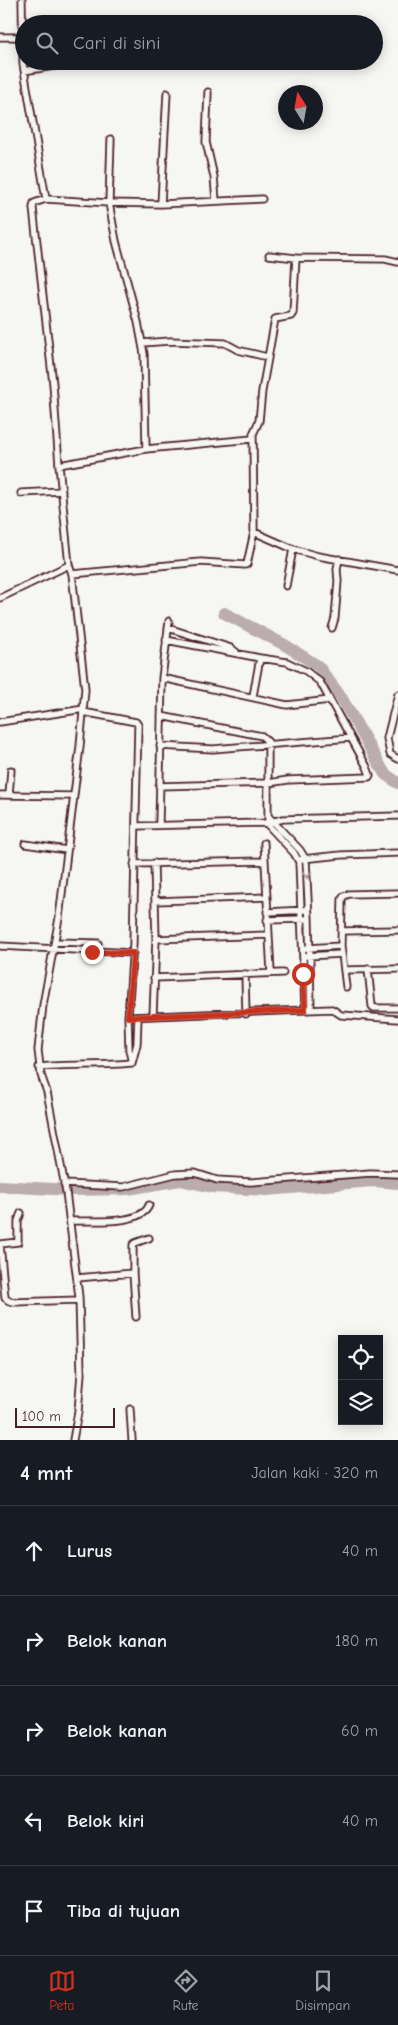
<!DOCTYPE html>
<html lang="id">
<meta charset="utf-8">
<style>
:root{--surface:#171b24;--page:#242831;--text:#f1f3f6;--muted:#9ea1a6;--line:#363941;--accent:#c8321e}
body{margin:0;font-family:"Comic Neue",sans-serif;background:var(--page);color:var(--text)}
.controls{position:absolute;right:15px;bottom:15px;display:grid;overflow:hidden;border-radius:0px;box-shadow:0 2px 12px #0003}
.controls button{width:45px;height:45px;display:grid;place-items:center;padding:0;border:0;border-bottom:1px solid var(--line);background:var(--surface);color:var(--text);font:25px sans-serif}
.compass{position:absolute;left:278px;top:85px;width:45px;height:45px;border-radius:50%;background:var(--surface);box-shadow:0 2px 12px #0003;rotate:349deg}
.scale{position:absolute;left:15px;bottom:12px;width:100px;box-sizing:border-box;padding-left:5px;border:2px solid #4a1f2b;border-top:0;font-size:14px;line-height:18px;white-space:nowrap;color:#4a1f2b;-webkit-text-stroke:4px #f6f6f2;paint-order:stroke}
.stop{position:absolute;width:15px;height:15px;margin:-11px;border:4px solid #c8321e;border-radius:50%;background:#fff}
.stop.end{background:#c8321e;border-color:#fff;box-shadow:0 1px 5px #0008}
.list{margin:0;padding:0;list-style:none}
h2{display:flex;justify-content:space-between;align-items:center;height:65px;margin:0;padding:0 20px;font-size:21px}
h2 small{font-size:16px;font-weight:400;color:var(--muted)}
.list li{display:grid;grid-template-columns:32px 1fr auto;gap:15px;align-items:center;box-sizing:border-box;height:90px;padding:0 20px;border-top:1px solid var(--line)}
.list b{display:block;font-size:19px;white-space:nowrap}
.list em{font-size:16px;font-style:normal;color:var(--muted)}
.icon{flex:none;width:28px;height:28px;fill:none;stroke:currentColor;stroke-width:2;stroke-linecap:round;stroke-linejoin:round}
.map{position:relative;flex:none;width:398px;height:1440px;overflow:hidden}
.search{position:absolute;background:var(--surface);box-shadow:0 2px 12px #0003;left:15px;right:15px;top:15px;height:55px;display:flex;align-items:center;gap:12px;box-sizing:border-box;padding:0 18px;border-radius:28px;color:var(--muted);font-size:19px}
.sheet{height:515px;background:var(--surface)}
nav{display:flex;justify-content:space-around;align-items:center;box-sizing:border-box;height:70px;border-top:1px solid var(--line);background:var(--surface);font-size:14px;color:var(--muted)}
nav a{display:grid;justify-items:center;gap:2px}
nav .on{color:var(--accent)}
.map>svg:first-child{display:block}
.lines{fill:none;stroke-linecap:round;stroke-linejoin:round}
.river{stroke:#bbadae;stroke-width:12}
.minor-casing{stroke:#4a1f2b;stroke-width:9}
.minor{stroke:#f6f6f2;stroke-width:5.5}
.oneway{stroke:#a99598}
.route{stroke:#c8321e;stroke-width:6}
</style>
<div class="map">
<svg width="398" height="1440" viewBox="0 0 398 1440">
<rect width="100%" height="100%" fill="#f6f6f2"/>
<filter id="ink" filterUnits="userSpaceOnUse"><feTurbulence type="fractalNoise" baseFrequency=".02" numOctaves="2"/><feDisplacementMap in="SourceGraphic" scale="10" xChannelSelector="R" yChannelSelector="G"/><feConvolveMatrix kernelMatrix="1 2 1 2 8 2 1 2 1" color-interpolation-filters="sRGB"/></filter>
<g filter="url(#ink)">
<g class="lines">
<path class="river" d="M 224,613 L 285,645 L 318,666 L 341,697 L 385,774 L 398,783
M 0,1186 L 71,1190 L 128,1189 L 180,1180 L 212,1187 L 267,1190 L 372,1181 L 398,1183"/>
<g class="minor-casing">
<path id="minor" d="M 0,37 L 22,37
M 24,71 L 79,62
M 208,92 L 206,142 L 214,177 L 216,201
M 111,139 L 109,203 L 161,204 L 262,199
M 46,199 L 34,203 L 33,208 L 53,384 L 59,465
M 161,204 L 167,93
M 269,255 L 296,258
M 142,343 L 170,341 L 225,343 L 238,350 L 267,357
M 146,449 L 252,439
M 21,493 L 62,491
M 254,532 L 293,549 L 318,556 L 398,570
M 69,565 L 72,574 L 85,689 L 80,746 L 59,918 L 43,1005 L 38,1050 L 41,1075 L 47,1092 L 66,1192 L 79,1297 L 81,1373 L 78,1412 L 73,1440
M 72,574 L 201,562 L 245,565 L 247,564 L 254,532 L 253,434 L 259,421 L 262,391 L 275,319 L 291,316 L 293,313 L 296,258 L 385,259 L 398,262
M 286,586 L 293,549
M 0,598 L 69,565 L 59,465 L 146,449 L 144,354 L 138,322 L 116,241 L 109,203 L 46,199 L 23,64 L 22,0
M 168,628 L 231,648 L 236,652
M 332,628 L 335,618 L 338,581 L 337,569 L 339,559
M 166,640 L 260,658 L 253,696
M 162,678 L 287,705 L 330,700
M 398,694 L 387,738 L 390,754 L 398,759
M 161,716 L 262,736 L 268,742 L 268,819
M 0,722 L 84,709
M 160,746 L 213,749 L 351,738
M 159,786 L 268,783 L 288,780 L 369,777 L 370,775 L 367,767 L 320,682 L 306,671 L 287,662 L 260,658
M 0,795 L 73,796
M 9,795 L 11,770
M 268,816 L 300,850 L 306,860 L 309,919 L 311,1010
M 266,823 L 294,853 L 299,862 L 305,1010
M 159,825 L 162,678 L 169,621
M 137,826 L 266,823 L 283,819 L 398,816
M 264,843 L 271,973
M 25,844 L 67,850
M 302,859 L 341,855 L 398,853
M 134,864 L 264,861
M 155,901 L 266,897
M 267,912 L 305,910
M 267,920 L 305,919
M 341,931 L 398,930
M 156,939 L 268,935
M 55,942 L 98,943
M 0,946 L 133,953
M 307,948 L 341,946
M 307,956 L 342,954
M 368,969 L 372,1006 L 374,1008 L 398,1008
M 344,970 L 398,969
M 245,974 L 246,1014
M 154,978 L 283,973
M 346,987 L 341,946 L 342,899 L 344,896 L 349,894 L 398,893
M 153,1016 L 156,939 L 154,863
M 128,1017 L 332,1009 L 341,1015 L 398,1019
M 132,1063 L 137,1044 L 138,1017
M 39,1067 C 70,1064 101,1066 132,1063 L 129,1050 L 128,1017 L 133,944 L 138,725 L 136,722 L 83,712
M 64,1184 L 123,1187 L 175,1174 L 195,1173 L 217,1180 L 251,1182 L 370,1173 L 398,1174
M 21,1213 L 18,1221 L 18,1242 L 0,1244 L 5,1298 L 9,1301 L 14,1302 L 79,1300
M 70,1221 C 89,1220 142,1226 149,1205
M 133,1273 L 136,1317
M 77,1278 L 133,1273 L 133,1245 L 135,1243 L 149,1238
M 130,1409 L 132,1440"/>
</g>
<use href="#minor" class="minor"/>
</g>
<defs><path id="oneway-chevron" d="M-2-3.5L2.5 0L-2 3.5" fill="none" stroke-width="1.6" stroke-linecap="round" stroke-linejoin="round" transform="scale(1.25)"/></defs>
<use class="oneway" href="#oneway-chevron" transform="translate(307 875) rotate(86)"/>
</g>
<g class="lines" filter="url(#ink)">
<path class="route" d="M 92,952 L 133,953 L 128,1017 L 305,1010 L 303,974"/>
</g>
</svg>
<div class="controls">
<button><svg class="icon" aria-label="locate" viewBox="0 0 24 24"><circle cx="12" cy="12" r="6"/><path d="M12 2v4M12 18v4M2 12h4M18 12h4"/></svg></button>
<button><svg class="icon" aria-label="layers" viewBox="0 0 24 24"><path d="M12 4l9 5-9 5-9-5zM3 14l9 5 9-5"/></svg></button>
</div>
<svg class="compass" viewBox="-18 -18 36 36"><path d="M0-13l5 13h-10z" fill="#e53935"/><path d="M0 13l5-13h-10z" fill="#9ea1a6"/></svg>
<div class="scale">100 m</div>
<div class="stop" style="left:303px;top:974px"></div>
<div class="stop end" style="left:92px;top:952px"></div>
<div class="search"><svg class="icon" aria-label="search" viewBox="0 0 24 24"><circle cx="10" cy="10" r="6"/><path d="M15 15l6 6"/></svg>Cari di sini</div>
</div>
<section class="sheet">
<h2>4 mnt<small>Jalan kaki · 320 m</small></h2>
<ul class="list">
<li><svg class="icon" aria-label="ahead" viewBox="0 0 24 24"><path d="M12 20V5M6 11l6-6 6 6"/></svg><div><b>Lurus</b></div><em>40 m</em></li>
<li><svg class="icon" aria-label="right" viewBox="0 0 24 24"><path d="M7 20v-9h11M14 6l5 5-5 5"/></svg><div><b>Belok kanan</b></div><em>180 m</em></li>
<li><svg class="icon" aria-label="right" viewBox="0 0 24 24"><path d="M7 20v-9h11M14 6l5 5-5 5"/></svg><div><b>Belok kanan</b></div><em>60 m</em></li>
<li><svg class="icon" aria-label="left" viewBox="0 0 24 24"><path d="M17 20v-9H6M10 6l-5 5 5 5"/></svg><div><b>Belok kiri</b></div><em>40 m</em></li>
<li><svg class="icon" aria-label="arrive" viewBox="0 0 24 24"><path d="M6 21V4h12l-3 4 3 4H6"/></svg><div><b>Tiba di tujuan</b></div></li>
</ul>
</section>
<nav>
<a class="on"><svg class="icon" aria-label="map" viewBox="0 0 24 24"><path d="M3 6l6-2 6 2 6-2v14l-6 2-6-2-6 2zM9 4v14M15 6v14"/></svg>Peta</a>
<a><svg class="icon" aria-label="directions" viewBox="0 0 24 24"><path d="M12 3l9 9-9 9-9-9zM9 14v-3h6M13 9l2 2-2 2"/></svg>Rute</a>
<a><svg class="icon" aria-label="saved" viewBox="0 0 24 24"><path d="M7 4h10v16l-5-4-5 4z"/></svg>Disimpan</a>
</nav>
